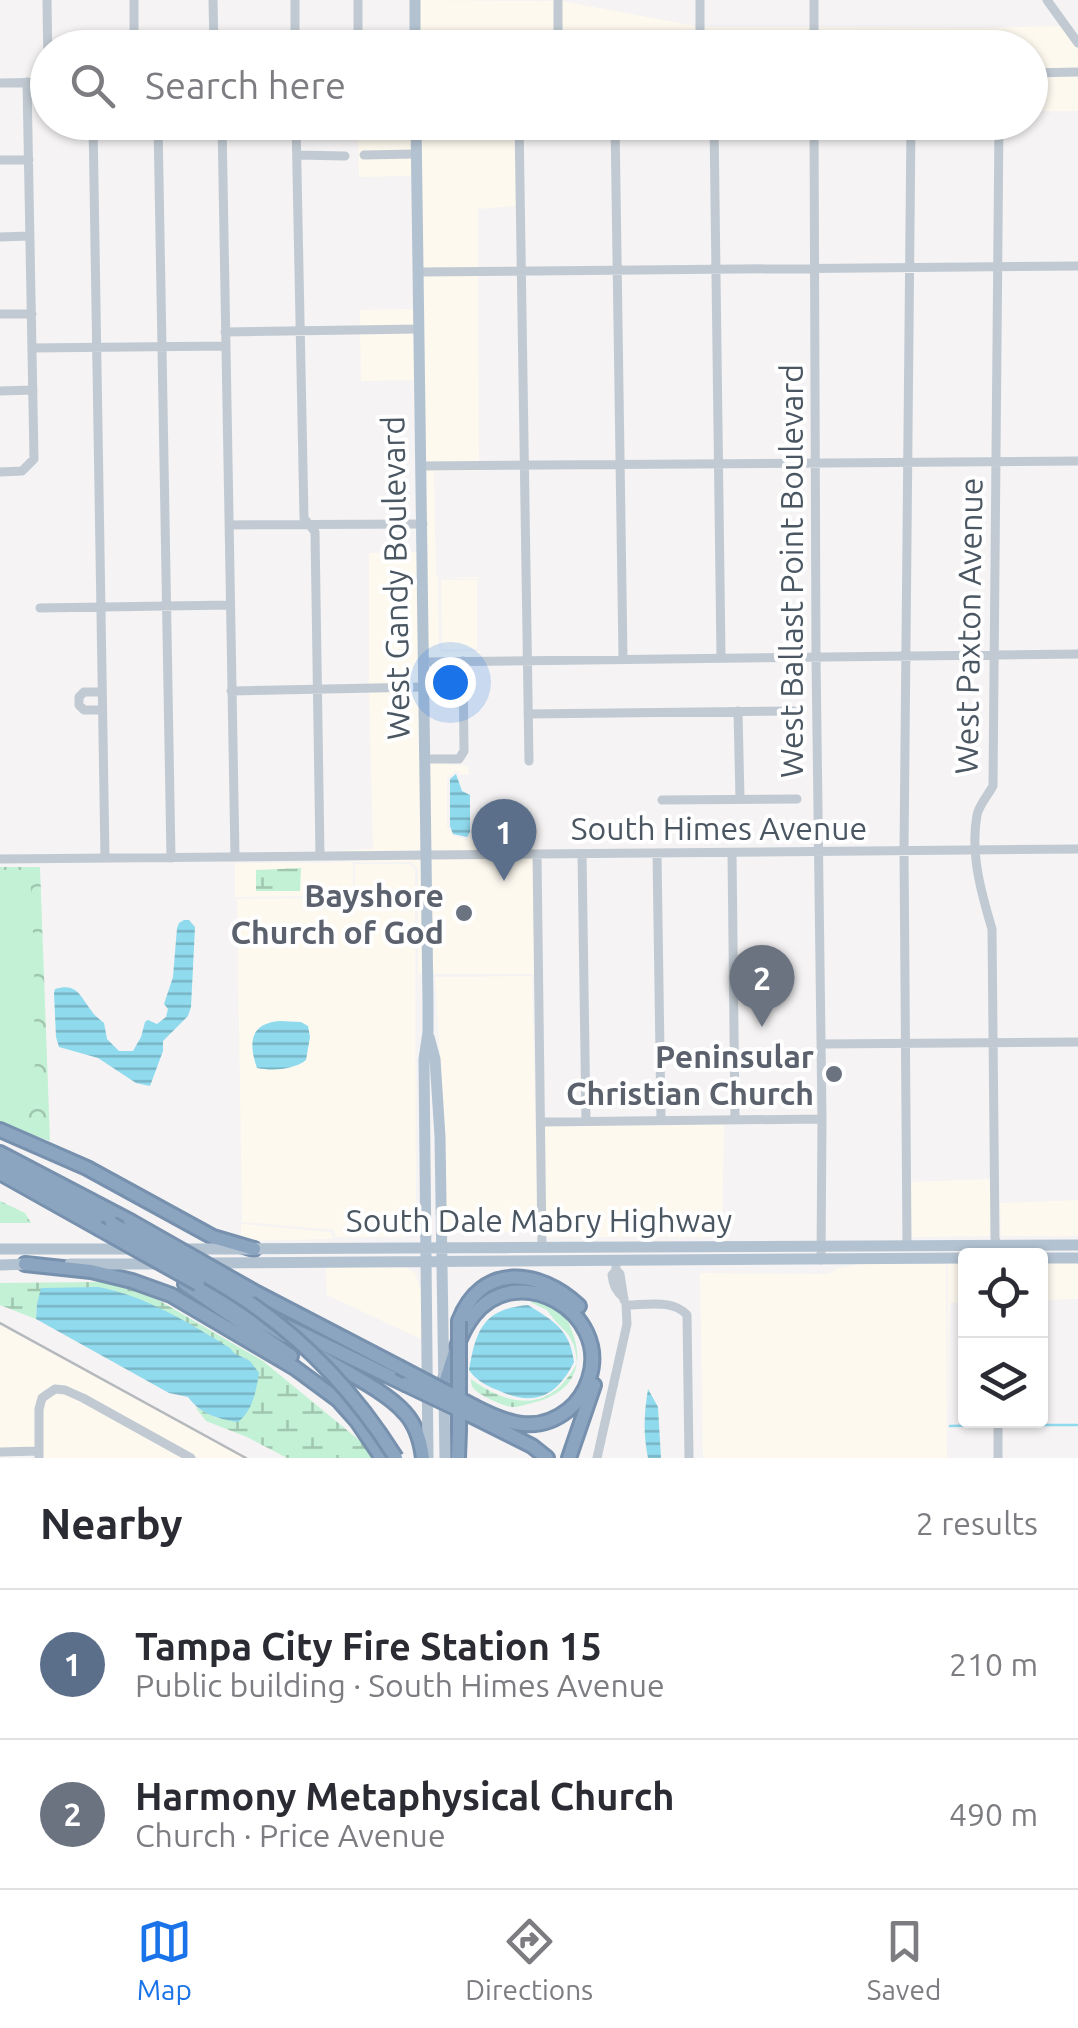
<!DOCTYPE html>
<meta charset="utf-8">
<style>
:root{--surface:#fff;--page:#f2f2f3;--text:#2b2b33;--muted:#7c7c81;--line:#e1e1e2;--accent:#1a73e8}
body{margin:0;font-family:Ubuntu,sans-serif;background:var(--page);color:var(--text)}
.controls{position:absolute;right:30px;bottom:30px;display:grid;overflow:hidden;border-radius:10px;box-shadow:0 2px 8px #0004}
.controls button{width:90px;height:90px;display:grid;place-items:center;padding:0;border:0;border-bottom:2px solid var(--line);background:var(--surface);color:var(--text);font:50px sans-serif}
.you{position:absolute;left:450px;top:682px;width:35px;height:35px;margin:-25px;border:8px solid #fff;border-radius:50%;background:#1a73e8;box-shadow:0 0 0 15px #1a73e833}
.badge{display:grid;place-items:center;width:65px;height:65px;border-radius:50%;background:var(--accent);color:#fff;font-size:32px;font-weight:700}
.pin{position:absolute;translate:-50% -82px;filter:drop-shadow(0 2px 5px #0008)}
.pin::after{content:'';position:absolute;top:52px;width:35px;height:30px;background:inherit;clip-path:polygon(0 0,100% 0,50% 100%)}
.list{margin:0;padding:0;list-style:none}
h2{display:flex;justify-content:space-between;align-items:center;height:130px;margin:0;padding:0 40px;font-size:42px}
h2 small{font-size:32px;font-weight:400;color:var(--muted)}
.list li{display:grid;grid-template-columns:65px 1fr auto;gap:30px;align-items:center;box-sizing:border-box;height:150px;padding:0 40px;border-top:2px solid var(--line)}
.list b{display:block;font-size:38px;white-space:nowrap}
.list p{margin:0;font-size:32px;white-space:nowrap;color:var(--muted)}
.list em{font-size:32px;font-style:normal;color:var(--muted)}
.icon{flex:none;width:55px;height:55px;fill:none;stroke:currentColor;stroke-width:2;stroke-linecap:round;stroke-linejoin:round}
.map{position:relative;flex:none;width:1078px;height:1458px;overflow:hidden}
.search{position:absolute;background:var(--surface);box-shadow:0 2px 8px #0004;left:30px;right:30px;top:30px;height:110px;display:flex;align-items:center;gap:25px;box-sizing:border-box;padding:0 35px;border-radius:55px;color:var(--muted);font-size:38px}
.sheet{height:430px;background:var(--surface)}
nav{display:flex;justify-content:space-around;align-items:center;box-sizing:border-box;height:140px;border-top:2px solid var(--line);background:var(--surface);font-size:28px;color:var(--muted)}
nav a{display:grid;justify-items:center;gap:5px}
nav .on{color:var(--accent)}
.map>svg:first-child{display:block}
.commercial{fill:#fdf9ef}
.forest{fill:url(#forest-crowns)}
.wetland{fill:url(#wetland-marsh)}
.pitch{fill:#c3f1d5}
.water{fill:url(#water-rules)}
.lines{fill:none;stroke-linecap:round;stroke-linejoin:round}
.stream{stroke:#90daee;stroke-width:2.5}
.highway-casing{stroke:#7690ad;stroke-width:18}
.minor{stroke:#c1cad2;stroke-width:9}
.major{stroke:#b3c2d1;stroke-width:11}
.highway{stroke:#8ba5c1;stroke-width:12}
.rail{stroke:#b5b8bd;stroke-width:2.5}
.highway-bridge-casing{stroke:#7690ad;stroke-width:18;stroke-linecap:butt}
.highway-bridge{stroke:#8ba5c1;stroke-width:12}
.worship-dot{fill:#6b7280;stroke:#fff;stroke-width:4}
.labels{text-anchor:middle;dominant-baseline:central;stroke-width:8;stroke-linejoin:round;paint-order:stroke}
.street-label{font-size:32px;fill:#4a5661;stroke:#fff}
.worship-label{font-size:32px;font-weight:bold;fill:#5b616d;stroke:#fff;text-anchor:end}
</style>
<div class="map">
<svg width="1078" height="1458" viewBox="0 0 1078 1458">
<defs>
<pattern id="forest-crowns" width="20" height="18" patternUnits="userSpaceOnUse" patternTransform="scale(2.5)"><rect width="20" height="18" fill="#c3f1d5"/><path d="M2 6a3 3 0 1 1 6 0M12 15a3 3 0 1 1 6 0" fill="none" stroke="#a0c6b0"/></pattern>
<pattern id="wetland-marsh" width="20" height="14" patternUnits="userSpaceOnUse" patternTransform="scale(2.5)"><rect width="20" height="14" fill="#c3f1d5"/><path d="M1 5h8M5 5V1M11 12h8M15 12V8" fill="none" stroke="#a0c6b0"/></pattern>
<pattern id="water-rules" width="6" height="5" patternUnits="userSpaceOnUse" patternTransform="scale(2.5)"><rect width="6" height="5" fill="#90daee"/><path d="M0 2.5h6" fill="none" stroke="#78b4c4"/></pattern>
</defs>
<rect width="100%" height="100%" fill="#f5f3f3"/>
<path class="commercial" d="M 419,0 L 554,1 L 554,47 L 419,48 Z
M 561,1 L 696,26 L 696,47 L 562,47 Z
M 1061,26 L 1078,49 L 1078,69 L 1031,69 L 1030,48 L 818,47 L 818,27 L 976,28 Z
M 704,27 L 810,27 L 810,47 L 704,47 Z
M 411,32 L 411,47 L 362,47 L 362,34 Z
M 1078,75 L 1078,111 L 1031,111 L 1030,76 Z
M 358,123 L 412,123 L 413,150 L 360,153 L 361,158 L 413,157 L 413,176 L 359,177 Z
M 420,123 L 516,123 L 517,206 L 478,209 L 478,268 L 422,268 Z
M 422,275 L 478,275 L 479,462 L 425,463 Z
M 415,309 L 416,326 L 360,326 L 360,310 Z
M 360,332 L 416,332 L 416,380 L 361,381 Z
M 425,469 L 479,469 L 479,471 L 437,471 L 434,474 L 436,576 L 439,578 L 479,577 L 480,579 L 441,578 L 438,579 L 439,649 L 442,652 L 480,651 L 480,657 L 428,658 Z
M 419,552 L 421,683 L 369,684 L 369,553 Z
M 441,580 L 477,580 L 477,649 L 442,649 Z
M 421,690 L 422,850 L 369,852 L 337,850 L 373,849 L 369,691 Z
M 429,762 L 468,766 L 469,774 L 460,775 L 459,772 L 455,771 L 447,778 L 447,826 L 453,836 L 467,840 L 471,836 L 472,840 L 485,840 L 485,851 L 430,850 Z
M 422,857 L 424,972 L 419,974 L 418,999 L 418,869 L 411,862 L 353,862 L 353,896 L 235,897 L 235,863 L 323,863 Z
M 430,857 L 534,858 L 535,976 L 532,974 L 434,974 L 434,971 L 431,971 Z
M 355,864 L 409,864 L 415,869 L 416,1231 L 403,1237 L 335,1237 L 334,1230 L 242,1222 L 237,899 L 355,898 Z
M 532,976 L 538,1231 L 446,1233 L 445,1133 L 435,977 Z
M 724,1123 L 722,1237 L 546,1237 L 545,1125 Z
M 992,1179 L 993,1236 L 912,1237 L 910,1182 Z
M 1078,1200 L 1078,1236 L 1001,1236 L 1000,1203 Z
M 241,1224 L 331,1232 L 333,1239 L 241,1241 Z
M 1040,1261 L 1078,1261 L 1078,1299 L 1041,1300 Z
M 948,1262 L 966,1262 L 965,1302 L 950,1303 L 949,1419 Z
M 859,1264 L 946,1264 L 947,1458 L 703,1458 L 700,1273 L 829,1274 L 836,1269 Z
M 403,1265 L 415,1273 L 423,1296 L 423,1340 L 327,1295 L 326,1266 Z
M 0,1325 L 246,1458 L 198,1458 L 85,1396 L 53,1386 L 44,1390 L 38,1397 L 35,1448 L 0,1449 Z
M 56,1392 L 64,1393 L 81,1401 L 184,1458 L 43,1458 L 43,1410 L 45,1399 Z"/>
<path class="forest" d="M 0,867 L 40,867 L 50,1141 L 0,1124 Z"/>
<path class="wetland" d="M 301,868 L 300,891 L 256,891 L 256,870 Z
M 0,1201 L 25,1213 L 31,1223 L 0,1223 Z
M 104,1282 L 135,1287 L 139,1292 L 148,1294 L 263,1361 L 376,1454 L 372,1458 L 287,1458 L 247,1437 L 206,1421 L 195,1407 L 219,1419 L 250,1361 L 233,1353 L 37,1304 L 36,1319 L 0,1305 L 0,1283 Z
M 538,1300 C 559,1307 568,1316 574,1337 C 586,1375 564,1397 528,1404 C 523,1405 518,1407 513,1407 C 505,1407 475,1394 472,1386 C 471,1384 471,1381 471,1379 C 512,1409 551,1412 577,1363 C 575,1331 562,1333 547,1310 L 530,1302 Z"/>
<path class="pitch" d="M 30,870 L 34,955 L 35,1106 L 0,1096 L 0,871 Z"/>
<path class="water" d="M 456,774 L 462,791 L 470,795 L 470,832 L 467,837 L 453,834 L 450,826 L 450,779 Z
M 184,920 L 189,920 L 195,927 L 191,1007 L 188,1016 L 163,1041 L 163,1051 L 150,1086 L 136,1083 L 98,1058 L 59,1047 L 56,1037 L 54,993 L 55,989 C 77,982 80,996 91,1010 C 94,1015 99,1019 104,1023 L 107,1039 L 119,1051 L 133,1051 L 141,1037 L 145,1022 L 148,1020 L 157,1024 L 166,1017 L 168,1009 L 164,1004 L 173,977 L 177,928 L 179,923 Z
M 280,1021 L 301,1022 L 308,1026 L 310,1037 L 306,1060 C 293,1070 273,1071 257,1068 C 248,1043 250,1023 280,1021 Z
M 98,1287 C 144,1295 191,1324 230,1348 L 234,1353 L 250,1361 L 259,1373 C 256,1391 253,1410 238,1422 C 218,1419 200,1414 188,1397 L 169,1393 L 36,1319 L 37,1304 L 41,1288 Z
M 528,1305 C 554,1321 570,1330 574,1362 C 558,1394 537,1407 502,1392 C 490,1387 477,1382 469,1370 C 476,1329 484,1309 528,1305 Z
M 648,1389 L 658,1407 L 661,1458 L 648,1458 C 643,1433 644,1414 648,1389 Z"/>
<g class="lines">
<path class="stream" d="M 1005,1425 L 1077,1425
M 950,1426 L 989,1425"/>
<g class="highway-casing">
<path id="highway" d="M 0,1130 L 87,1168 L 213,1237 L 254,1249
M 0,1153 L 130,1221
M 0,1163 L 112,1224
M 0,1173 L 98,1228
M 25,1264 L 91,1271 L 132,1281 L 171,1295 L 295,1368 L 337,1399
M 185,1284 L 291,1356
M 198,1284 L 286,1336
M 253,1291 L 399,1367
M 459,1321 C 481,1263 539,1268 579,1306
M 286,1326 L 405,1384
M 316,1354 C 342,1370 386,1391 405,1413 C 416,1425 421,1442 423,1458
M 444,1386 C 452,1362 458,1335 474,1315 C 518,1259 611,1312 589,1379 C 585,1391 578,1402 568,1410 C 537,1435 506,1423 475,1407
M 332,1393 L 357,1421 L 382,1458
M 470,1415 L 532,1446 L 547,1458
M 458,1458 L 459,1431
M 569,1458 L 594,1385"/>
</g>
<path class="minor" d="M 47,0 L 48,70
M 134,0 L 134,48
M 213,0 L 214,48
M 295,0 L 295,48
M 358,0 L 358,48
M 558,0 L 558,48
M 700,0 L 700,48
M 814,0 L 814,48
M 1047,0 L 1078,43
M 1030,73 L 1078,72
M 0,83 L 48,82
M 93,122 L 105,858
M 158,122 L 171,858
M 222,122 L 235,857
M 296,122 L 304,518 L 315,532 L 320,856
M 519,122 L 529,761
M 615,122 L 623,658
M 714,122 L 721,657
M 814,122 L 816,656 L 822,1119 L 821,1260
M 297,155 L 345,156
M 364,155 L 416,154
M 0,160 L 29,160
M 0,237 L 30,236
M 419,272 L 1078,266
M 0,314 L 32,314
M 225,332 L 419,329
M 32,348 L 226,346
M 0,391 L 33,390
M 422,466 L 1078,461
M 0,472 L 22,471 L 34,459 L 27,82
M 229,525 L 423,524
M 40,608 L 230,605
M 424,662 L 1078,654
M 231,691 L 424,687
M 101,692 L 84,692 L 79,697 L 79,705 L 84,710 L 101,710
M 738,711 L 740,799
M 528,714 L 794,711
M 425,759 L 459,759 L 464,751 L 463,661
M 662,800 L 797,799
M 732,853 L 735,1119
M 537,854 L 542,1247
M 582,854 L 586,1121
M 657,854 L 661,1120
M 0,859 L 1078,849
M 821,1044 L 1078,1042
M 541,1122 L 822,1119
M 907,1245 L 904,851 L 911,122
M 997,1245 L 995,1238 L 992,929 C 981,892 970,853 977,815 C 979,805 988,795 993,786 L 999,122
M 616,1262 L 616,1270 L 612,1275 C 613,1285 616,1291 624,1298
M 616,1270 L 620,1274 L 624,1300
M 998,1420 L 998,1458
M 0,1452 L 39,1451
M 39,1458 L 39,1409 L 42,1398 L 55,1389 L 65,1390 L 83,1398 L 191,1458
M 597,1458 L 627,1324 L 626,1305 C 647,1305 673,1299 687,1315 L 689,1458"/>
<path class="major" d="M 415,48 L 415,0
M 416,122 L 428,1003 L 428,1032 L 424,1059 L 428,1458
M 429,1037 L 435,1059 L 440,1137 L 445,1458
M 0,1249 L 136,1249
M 179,1249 L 1078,1245
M 1040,1258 L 1078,1258
M 205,1263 L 966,1258
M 70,1264 L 161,1264
M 0,1265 L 31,1264"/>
<use href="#highway" class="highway"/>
<path class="rail" d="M 0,1323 L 246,1458"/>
<g class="highway-bridge-casing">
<path id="highway-bridge" d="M 130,1221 L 253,1291
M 112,1224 C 155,1248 200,1270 241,1297 C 305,1339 356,1394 396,1458
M 98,1228 L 198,1284
M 399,1367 L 475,1407
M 405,1384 L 470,1415
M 459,1431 L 459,1321"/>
</g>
<use href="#highway-bridge" class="highway-bridge"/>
</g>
<g class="worship-dot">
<circle cx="464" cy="913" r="10"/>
<circle cx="834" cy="1074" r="10"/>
</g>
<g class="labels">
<g class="street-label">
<text transform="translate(791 571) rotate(-90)">West Ballast Point Boulevard</text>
<text transform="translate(395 578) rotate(-91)">West Gandy Boulevard</text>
<text transform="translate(968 626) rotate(-89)">West Paxton Avenue</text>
<text x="719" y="828">South Himes Avenue</text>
<text x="539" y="1220">South Dale Mabry Highway</text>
</g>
<g class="worship-label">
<text x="444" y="895">Bayshore<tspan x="444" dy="37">Church of God</tspan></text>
<text x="814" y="1056">Peninsular<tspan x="814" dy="37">Christian Church</tspan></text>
</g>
</g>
</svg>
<div class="controls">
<button><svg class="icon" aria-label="locate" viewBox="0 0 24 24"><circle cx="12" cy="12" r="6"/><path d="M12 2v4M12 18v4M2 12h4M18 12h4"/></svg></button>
<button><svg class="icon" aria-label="layers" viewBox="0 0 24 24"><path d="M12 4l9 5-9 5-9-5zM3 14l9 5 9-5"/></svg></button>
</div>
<div class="you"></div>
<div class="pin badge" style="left:504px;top:881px;background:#5c6f8a">1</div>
<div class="pin badge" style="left:762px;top:1027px;background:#6b7280">2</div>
<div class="search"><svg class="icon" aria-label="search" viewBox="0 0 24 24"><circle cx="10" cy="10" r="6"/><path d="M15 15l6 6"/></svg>Search here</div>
</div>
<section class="sheet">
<h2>Nearby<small>2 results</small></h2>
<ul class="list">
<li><span class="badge" style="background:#5c6f8a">1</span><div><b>Tampa City Fire Station 15</b><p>Public building · South Himes Avenue</p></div><em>210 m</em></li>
<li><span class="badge" style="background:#6b7280">2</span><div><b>Harmony Metaphysical Church</b><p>Church · Price Avenue</p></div><em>490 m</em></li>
</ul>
</section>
<nav>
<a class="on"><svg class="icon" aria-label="map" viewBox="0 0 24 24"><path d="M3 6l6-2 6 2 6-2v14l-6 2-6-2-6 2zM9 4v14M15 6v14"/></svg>Map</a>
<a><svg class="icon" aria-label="directions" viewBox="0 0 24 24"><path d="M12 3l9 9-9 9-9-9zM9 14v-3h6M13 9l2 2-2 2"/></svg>Directions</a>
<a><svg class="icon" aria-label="saved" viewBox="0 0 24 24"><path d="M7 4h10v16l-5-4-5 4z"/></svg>Saved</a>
</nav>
